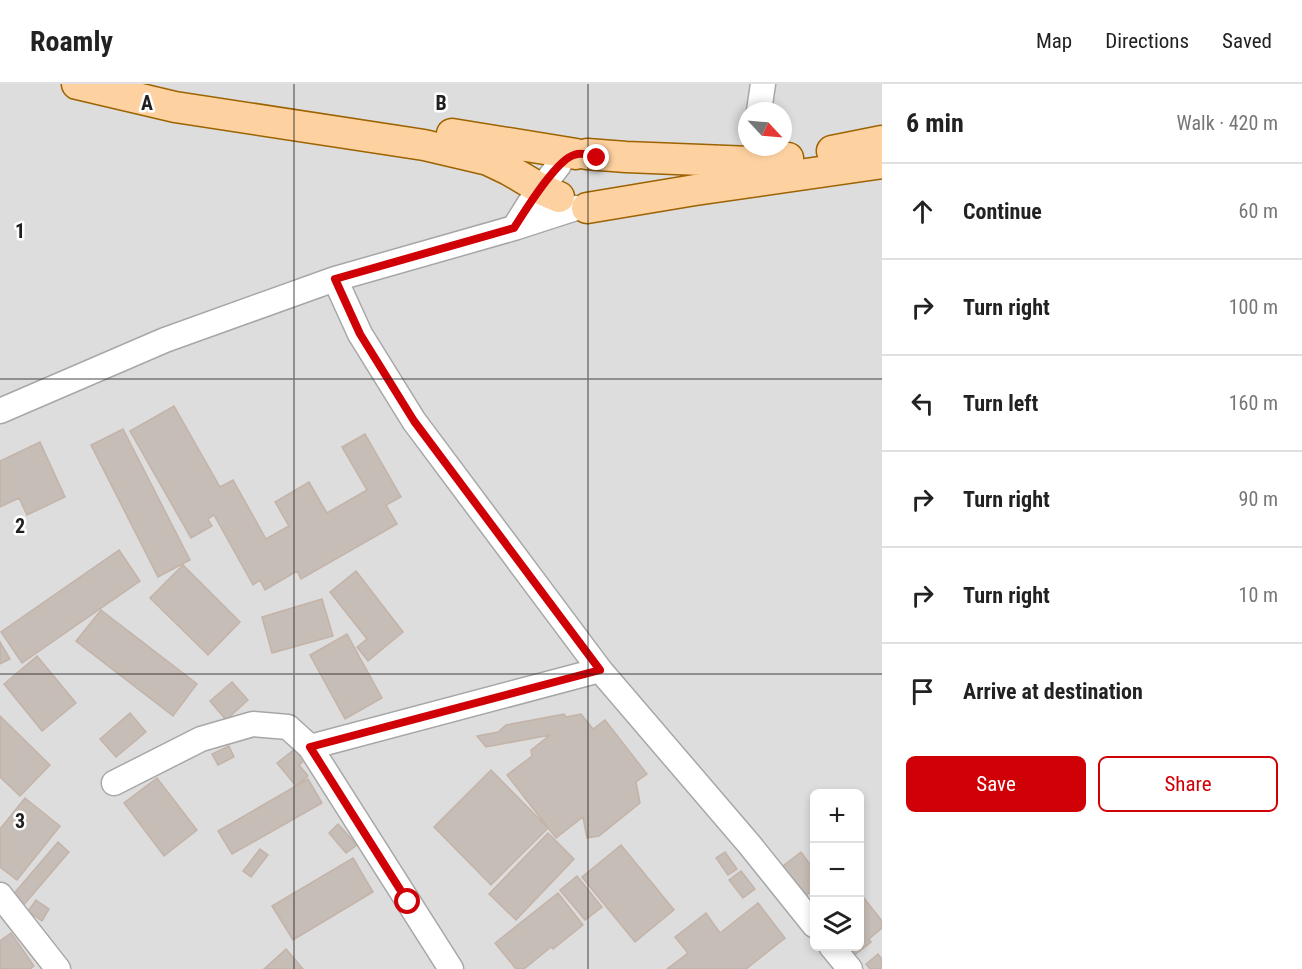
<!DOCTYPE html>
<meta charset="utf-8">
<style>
:root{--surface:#fff;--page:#f6f6f6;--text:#222;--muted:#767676;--line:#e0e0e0;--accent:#d00007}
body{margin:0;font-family:"Roboto Condensed",sans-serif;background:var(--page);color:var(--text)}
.controls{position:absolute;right:18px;bottom:18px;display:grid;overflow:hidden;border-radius:9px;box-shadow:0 3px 9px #0003}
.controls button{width:54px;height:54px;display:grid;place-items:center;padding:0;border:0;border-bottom:2px solid var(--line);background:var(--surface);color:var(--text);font:30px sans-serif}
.compass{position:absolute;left:738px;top:18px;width:54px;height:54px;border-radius:50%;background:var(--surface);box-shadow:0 3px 9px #0003;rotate:116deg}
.stop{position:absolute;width:18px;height:18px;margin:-14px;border:4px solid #d00007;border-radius:50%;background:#fff}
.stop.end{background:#d00007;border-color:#fff;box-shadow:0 2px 6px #0008}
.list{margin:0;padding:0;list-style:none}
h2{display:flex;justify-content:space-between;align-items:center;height:78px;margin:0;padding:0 24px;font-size:26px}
h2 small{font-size:20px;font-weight:400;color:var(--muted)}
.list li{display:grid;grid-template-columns:39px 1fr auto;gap:18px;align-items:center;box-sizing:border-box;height:96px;padding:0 24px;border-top:2px solid var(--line)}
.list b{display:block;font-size:22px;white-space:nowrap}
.list em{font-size:20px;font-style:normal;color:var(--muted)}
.actions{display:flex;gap:12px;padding:18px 24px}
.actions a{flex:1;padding:14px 0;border:2px solid var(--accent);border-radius:9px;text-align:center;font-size:21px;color:var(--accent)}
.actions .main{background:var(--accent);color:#fff}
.icon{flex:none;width:33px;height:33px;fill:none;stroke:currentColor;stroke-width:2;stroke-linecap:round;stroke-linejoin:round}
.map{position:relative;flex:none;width:882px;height:885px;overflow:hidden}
header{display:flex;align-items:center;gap:36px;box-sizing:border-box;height:84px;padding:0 30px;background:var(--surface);border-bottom:2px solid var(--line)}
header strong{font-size:28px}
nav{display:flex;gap:33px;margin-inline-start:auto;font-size:21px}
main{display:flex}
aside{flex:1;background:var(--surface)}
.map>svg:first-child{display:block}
.residential{fill:#dedddd;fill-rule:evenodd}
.building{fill:#c6bdb6;stroke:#c3b3a9;stroke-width:1.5}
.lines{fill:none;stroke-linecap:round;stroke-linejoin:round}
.minor-casing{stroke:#a7a7a7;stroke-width:27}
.major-casing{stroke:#9c6300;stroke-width:33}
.minor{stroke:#fff;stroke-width:24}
.major{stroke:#fdd1a0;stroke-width:30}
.route{stroke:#d00007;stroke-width:8}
.grid{fill:none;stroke:#202020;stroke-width:1.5;stroke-opacity:0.55}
.grid-label{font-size:20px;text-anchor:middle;font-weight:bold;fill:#202020;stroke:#fff;stroke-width:5;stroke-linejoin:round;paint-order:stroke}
</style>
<header>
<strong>Roamly</strong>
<nav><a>Map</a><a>Directions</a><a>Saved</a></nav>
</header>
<main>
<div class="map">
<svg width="882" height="885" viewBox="0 0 882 885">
<rect width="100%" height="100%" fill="#f1ede7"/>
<path class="residential" d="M 0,0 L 882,0 L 882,885 L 0,885 ZM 747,27 L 783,27 L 783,63 L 747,63 ZM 814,710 L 860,710 L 860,862 L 814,862 Z"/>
<path class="building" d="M 174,322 L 220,403 L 233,396 L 266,455 L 289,442 L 275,418 L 309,398 L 327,429 L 367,406 L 342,363 L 365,350 L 401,413 L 386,421 L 397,440 L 301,495 L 297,487 L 265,506 L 260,496 L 253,501 L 214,431 L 208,435 L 212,442 L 191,454 L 130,347 Z
M 123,345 L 190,476 L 158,493 L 91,361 Z
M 40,358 L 65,413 L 27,431 L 19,414 L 0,423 L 0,377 Z
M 119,466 L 140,497 L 22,579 L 1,548 Z
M 183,481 L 240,538 L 208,571 L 150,514 Z
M 356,487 L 403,548 L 368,577 L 357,563 L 367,555 L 330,508 Z
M 322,515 L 333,552 L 272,569 L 262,533 Z
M 101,526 L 197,600 L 173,632 L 76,557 Z
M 347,550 L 382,614 L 345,635 L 310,571 Z
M 0,558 L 10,575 L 0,580 Z
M 37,572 L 76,619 L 42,647 L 4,600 Z
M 232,598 L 248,616 L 226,636 L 210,617 Z
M 130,629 L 146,648 L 116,673 L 100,655 Z
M 564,630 L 566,633 L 581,630 L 593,645 L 605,636 L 647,690 L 636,698 L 640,719 L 599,752 L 587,754 L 583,733 L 556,754 L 507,691 L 532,672 L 531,666 L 550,651 L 486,663 L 477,652 L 498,648 L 506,641 Z
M 0,632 L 50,681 L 20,712 L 0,693 Z
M 229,662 L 234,673 L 218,681 L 212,670 Z
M 296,664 L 306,675 L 299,681 L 308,692 L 296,702 L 277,679 Z
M 491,686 L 548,744 L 491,801 L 434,743 Z
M 157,694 L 197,746 L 164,772 L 124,719 Z
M 308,695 L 322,719 L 232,770 L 218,747 Z
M 25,714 L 60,742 L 17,796 L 0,783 L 0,745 Z
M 338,740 L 357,761 L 346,769 L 329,749 Z
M 548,749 L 574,775 L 516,836 L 489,810 Z
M 58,758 L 69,768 L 22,823 L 11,813 Z
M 621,761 L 674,826 L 635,858 L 582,793 Z
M 260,765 L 268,771 L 251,793 L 243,787 Z
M 725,768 L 737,785 L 728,791 L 716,774 Z
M 801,768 L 814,786 L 814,805 L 806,812 L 783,782 Z
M 353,774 L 373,808 L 293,856 L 272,822 Z
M 741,787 L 755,805 L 743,814 L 729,796 Z
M 577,792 L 602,823 L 585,836 L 560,806 Z
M 558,809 L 583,841 L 553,865 L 551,863 L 524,885 L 516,885 L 495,859 Z
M 860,809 L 882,837 L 882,844 L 869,855 L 871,858 L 853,872 L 845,862 L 860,862 Z
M 36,816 L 49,825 L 42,837 L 28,827 Z
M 758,819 L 785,854 L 746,885 L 667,885 L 688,869 L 675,853 L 706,829 L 720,849 Z
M 11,849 L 34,882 L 30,885 L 0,885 L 0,857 Z
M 286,865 L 303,885 L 264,885 Z
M 878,870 L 882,875 L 882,885 L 870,885 L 866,880 Z"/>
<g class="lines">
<g class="minor-casing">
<path id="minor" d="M 759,27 L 763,0
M 514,144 L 529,120 L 559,81
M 335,195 L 360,250 L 414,337 L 600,586 L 749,760 L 814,841
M 0,327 L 165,256 L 335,195 L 514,144 L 576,124
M 310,663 L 600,586
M 114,699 L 201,655 L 253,640 L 288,643 L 310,663 L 451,885
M 0,811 L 58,885
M 831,862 L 850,885"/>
</g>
<g class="major-casing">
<path id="major" d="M 77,0 L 175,23 L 424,61 L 488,76 L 509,86 L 541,105 L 559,113
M 452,50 L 576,70
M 832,67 L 882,57
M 587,70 L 626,73 L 752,78 L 788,74
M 587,124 L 695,106 L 882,79"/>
</g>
<use href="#minor" class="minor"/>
<use href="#major" class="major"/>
</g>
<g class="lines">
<path class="route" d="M 408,818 L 310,663 L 600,586 L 414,337 L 360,250 L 335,195 L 514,144 C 525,127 556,76 574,71 C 582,68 589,71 597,74"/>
</g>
<path class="grid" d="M 294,0 L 294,885M 588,0 L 588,885M 0,295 L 882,295M 0,590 L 882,590"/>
<g class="grid-label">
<text x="147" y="26">A</text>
<text x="441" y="26">B</text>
<text x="20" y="154">1</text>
<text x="20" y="449">2</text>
<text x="20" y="744">3</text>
</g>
</svg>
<div class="controls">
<button>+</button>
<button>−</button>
<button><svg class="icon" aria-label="layers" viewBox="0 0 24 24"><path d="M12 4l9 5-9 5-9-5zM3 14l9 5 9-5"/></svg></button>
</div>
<svg class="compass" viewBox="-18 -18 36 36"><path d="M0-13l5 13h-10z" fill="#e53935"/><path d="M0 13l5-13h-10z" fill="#767676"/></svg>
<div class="stop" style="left:408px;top:818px"></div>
<div class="stop end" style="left:597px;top:74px"></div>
</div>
<aside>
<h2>6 min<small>Walk · 420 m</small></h2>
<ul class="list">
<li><svg class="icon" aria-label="ahead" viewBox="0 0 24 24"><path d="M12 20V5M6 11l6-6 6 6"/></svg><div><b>Continue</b></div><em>60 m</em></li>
<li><svg class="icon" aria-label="right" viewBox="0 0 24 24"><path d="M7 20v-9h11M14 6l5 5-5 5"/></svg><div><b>Turn right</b></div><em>100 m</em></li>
<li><svg class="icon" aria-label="left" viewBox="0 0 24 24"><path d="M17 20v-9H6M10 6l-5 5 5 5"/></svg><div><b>Turn left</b></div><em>160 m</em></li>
<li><svg class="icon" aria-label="right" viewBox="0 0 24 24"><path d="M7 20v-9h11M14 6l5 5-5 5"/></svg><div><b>Turn right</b></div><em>90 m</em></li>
<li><svg class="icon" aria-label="right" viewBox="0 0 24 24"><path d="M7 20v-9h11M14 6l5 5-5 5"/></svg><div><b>Turn right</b></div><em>10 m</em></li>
<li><svg class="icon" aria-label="arrive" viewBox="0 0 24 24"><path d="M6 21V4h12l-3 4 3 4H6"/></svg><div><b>Arrive at destination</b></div></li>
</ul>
<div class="actions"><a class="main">Save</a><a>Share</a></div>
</aside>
</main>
